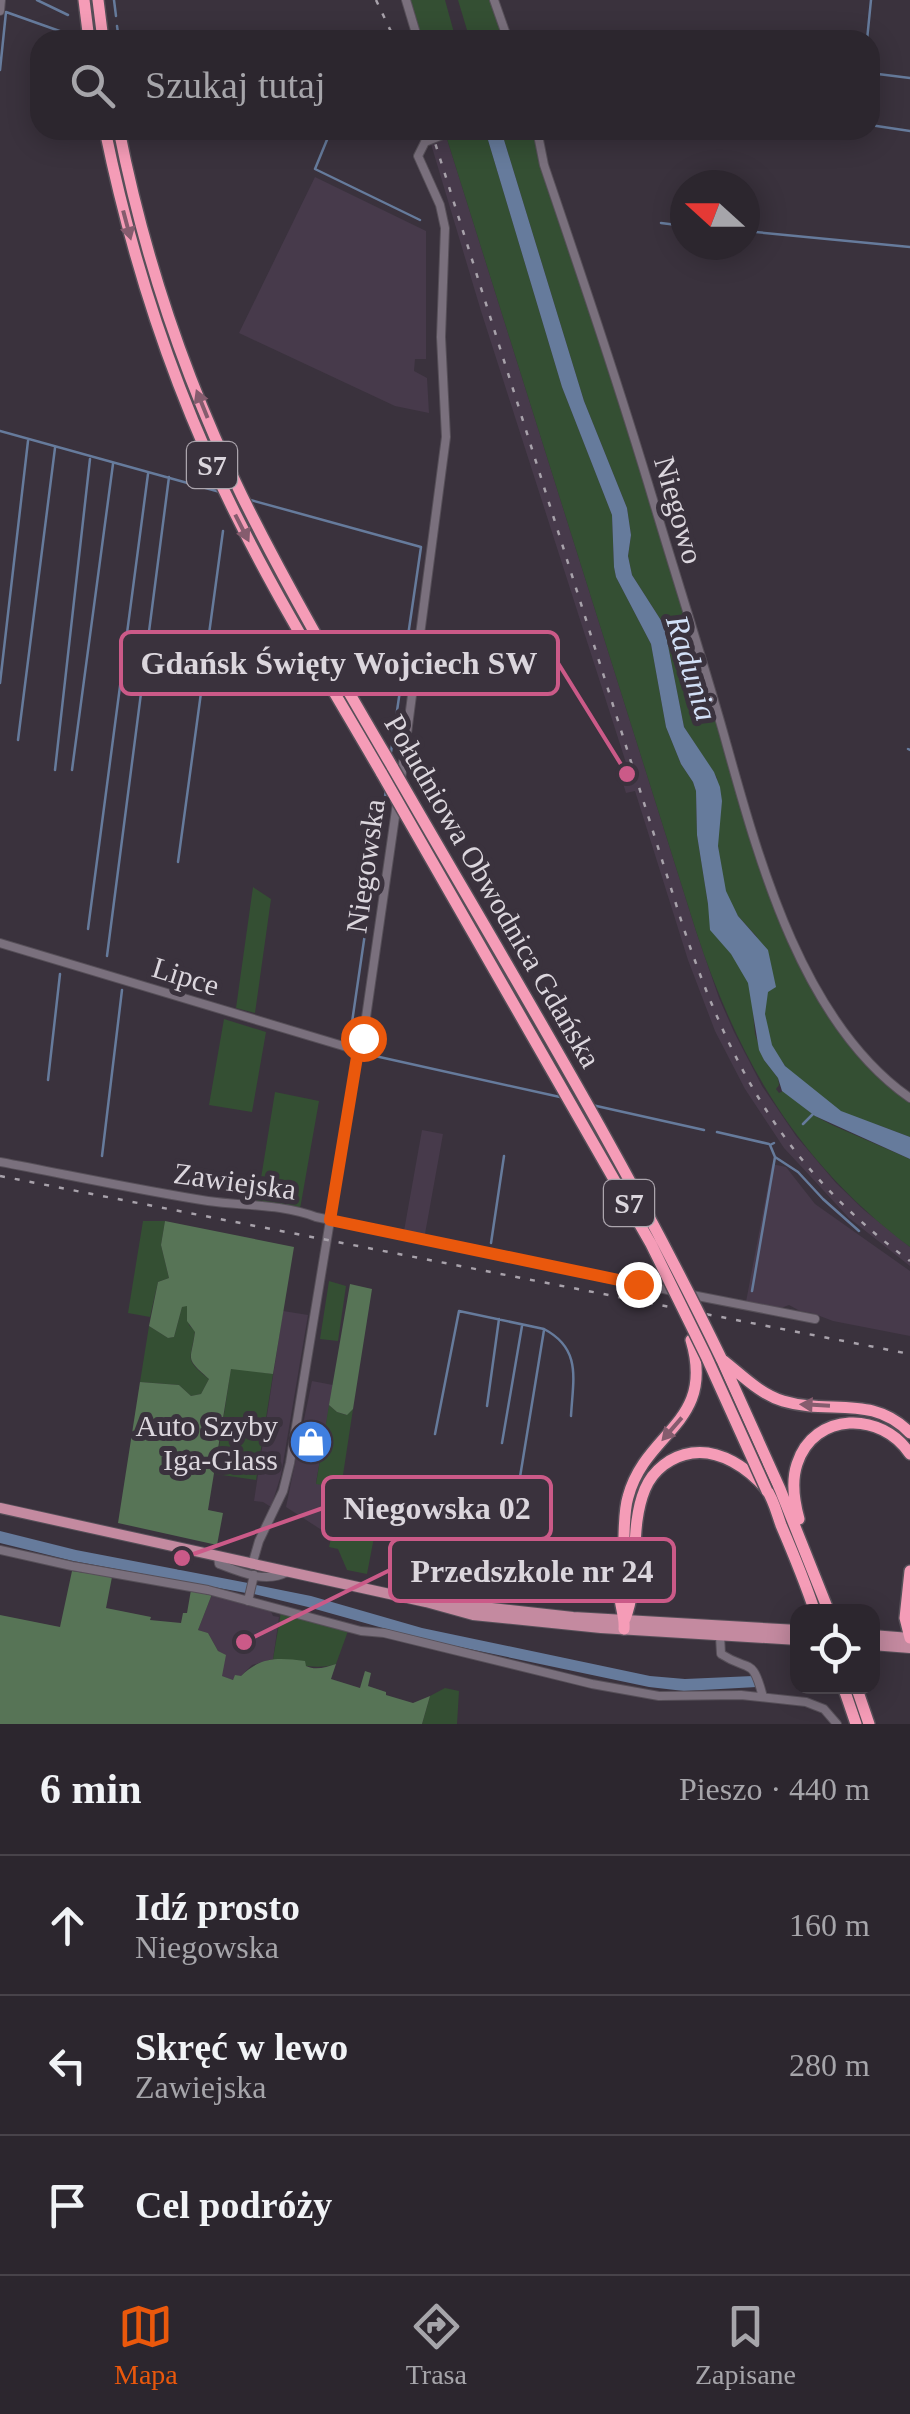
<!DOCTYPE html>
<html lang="pl">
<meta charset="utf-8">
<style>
:root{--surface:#2c262e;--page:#38323a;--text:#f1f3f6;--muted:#a6a5aa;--line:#48434a;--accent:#ea580c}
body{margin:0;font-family:Georgia,serif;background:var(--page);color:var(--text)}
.controls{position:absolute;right:30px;bottom:30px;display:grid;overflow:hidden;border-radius:20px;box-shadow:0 5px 25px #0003}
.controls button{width:90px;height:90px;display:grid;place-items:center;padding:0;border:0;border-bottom:2px solid var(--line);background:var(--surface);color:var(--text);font:50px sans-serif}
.compass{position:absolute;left:670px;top:170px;width:90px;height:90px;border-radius:50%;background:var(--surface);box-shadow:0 5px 25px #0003;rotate:291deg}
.stop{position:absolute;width:30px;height:30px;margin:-22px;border:8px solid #ea580c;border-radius:50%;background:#fff}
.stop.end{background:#ea580c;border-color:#fff;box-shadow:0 2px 10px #0008}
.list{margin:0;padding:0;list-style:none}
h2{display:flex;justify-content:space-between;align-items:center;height:130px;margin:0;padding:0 40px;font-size:42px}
h2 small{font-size:32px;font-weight:400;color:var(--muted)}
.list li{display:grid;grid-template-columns:65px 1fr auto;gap:30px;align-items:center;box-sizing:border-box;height:140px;padding:0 40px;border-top:2px solid var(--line)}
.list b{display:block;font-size:38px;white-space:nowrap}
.list p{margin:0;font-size:32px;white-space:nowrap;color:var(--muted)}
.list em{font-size:32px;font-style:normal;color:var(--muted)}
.icon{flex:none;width:55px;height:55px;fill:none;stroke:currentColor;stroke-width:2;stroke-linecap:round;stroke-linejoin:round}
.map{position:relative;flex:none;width:910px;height:1724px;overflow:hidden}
.search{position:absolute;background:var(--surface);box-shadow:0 5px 25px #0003;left:30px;right:30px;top:30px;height:110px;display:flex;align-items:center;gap:25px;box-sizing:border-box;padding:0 35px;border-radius:30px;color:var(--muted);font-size:38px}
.sheet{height:550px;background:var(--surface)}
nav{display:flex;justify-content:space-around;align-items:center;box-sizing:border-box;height:140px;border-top:2px solid var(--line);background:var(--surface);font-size:28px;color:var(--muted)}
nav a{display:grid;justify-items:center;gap:5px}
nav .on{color:var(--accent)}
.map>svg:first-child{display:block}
.built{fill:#473a4b}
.green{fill:#344f33}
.forest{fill:#577456}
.water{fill:#667b9c}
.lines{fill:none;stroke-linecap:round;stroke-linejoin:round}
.stream{stroke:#667b9c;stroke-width:2.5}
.minor-casing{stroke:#564f58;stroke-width:10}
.major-casing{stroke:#564f58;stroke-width:12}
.highway-casing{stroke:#564f58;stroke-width:14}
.minor{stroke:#7a707d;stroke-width:8}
.major{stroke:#c48aa0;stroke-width:10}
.highway{stroke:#f59cb7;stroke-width:11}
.rail{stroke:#a8a2ab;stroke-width:2.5;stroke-dasharray:5 10;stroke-linecap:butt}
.highway-bridge-casing{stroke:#564f58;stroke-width:14;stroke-linecap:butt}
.highway-bridge{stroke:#f59cb7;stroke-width:11}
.oneway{fill:#855c6e}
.route{stroke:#ea580c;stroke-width:12}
.labels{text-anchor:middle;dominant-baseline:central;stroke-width:10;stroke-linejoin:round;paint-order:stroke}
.shield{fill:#3a323d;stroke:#aba5ad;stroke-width:2.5}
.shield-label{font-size:28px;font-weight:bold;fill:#dbd6dd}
.street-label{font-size:30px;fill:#dbd6dd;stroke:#3a323d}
.poi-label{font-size:30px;fill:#dbd6dd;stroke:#3a323d;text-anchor:end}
.water-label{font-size:32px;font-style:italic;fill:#d2e0f7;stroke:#3a323d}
.leader{fill:none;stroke:#cb5a88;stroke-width:4}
.callout-dot{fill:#cb5a88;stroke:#3a323d;stroke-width:4}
.callout{fill:#3a323d;stroke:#cb5a88;stroke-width:4}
.callout-label{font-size:32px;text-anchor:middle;font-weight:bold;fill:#dbd6dd}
</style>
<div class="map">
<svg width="910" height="1724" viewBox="0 0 910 1724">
<rect width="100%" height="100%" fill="#3a323d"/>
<path class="built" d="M 447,139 L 696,931 L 719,998 L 734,1032 L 762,1086 L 796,1136 L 836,1183 L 864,1210 L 910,1247 L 910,1266 L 849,1218 L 784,1148 L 745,1089 L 715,1031 L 688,960 L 635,791 L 626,793 L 619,770 L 627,766 L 481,311 L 431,144 Z
M 315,177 L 426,231 L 426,359 L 415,359 L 414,371 L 427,378 L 429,413 L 395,406 L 239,333 Z
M 422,1130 L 443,1134 L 425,1234 L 404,1231 Z
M 772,1164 L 786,1167 L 815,1204 L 910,1271 L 910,1336 L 833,1321 L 812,1313 L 800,1311 L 789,1305 L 781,1308 L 746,1302 Z
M 283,1311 L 308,1315 L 281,1475 L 271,1507 L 263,1502 L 254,1501 Z
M 312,1381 L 333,1385 L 316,1483 L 341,1488 L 331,1536 L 286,1507 Z
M 212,1594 L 232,1601 L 270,1609 L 273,1616 L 279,1617 L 273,1659 L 252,1665 L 241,1676 L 232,1680 L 222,1676 L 218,1651 L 208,1633 L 198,1630 Z"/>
<path class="green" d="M 409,0 L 445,0 L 456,40 L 422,40 Z
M 458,0 L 492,0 L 501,26 L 500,40 L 470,40 Z
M 474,130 L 485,130 L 562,387 L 612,515 L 614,567 L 616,577 L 651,644 L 666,727 L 681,764 L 693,782 L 696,791 L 697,835 L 708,904 L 747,947 L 755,1034 L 764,1060 L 778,1078 L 779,1085 L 776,1089 L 779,1093 L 783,1091 L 815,1116 L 832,1125 L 910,1159 L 910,1247 C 798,1163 739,1062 696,931 L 447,139 Z
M 501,130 L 533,130 L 648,491 L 731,773 L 786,936 L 842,1032 L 910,1100 L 910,1137 L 878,1125 L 845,1119 L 803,1092 L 767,1040 L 757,937 L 738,916 L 730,902 L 725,898 L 718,846 L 717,778 L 684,727 L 664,625 L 632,575 L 628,556 L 631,535 L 627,508 L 584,401 Z
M 253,887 L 271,899 L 255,1013 L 236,1008 Z
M 224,1019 L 266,1032 L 252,1112 L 209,1105 Z
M 275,1092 L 319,1101 L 300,1209 L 257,1203 Z
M 143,1221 L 165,1221 L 161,1245 L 169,1278 L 158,1282 L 150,1317 L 128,1313 Z
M 329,1281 L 346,1286 L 338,1341 L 320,1339 Z
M 187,1305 L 189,1325 L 195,1331 C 191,1361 183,1358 209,1379 L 201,1394 L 191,1396 L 179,1385 L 140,1382 L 149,1326 L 168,1338 L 174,1337 L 182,1307 Z
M 231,1368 L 273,1374 L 256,1480 L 215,1474 Z
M 329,1405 L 337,1412 L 346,1415 L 353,1409 L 341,1488 L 316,1484 Z
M 334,1525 L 375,1532 L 367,1574 L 347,1570 L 338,1549 L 329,1547 Z
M 281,1612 L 348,1631 L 336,1664 C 314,1671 295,1663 273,1659 Z
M 445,1688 L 459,1691 L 457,1724 L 422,1724 L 430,1696 Z"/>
<path class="forest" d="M 165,1221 L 294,1247 L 273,1374 L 231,1369 L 208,1510 L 223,1513 L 217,1545 L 118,1523 L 140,1382 L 179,1385 L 191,1396 L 201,1394 L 209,1379 C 184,1357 191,1362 195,1332 L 187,1321 L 187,1306 L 182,1307 L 174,1337 L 168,1338 L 149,1326 L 158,1282 L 169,1278 L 161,1245 Z
M 350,1284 L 372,1289 L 353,1409 L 347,1415 L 337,1412 L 329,1405 Z
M 72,1571 L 112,1577 L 106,1608 L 151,1617 L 150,1620 L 181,1623 L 183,1613 L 187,1613 L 191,1590 L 201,1591 L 207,1595 L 212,1594 L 198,1630 L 208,1633 L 218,1651 L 226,1655 L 222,1676 L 233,1680 L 235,1675 L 241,1676 C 261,1656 279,1658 305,1661 L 306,1666 C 316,1671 326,1667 336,1664 L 331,1679 L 360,1688 L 365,1671 L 371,1673 L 368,1686 L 386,1692 L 386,1695 L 413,1703 L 430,1696 L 422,1724 L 0,1724 L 0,1615 L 60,1627 Z"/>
<path class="water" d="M 485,130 L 501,130 L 584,401 L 627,508 L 631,535 L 628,556 L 632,575 L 664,625 L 684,727 L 714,772 L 720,787 L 722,801 L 718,846 L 726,891 L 738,916 L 768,950 L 776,987 L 768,992 L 765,1014 L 768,1027 L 772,1045 L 785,1066 L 841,1111 L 910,1137 L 910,1159 L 815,1116 L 782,1091 L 778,1078 L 764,1060 L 759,1050 L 748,983 L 731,954 L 710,930 L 708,904 L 697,835 L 696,791 L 693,782 L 681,764 L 666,727 L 651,644 L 616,577 L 614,567 L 612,515 L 562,387 Z
M 0,1531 L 76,1550 L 248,1583 L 246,1593 L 73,1561 L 0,1543 Z
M 256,1585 L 311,1596 L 422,1628 L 650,1676 L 685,1679 L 753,1676 L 757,1687 L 684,1691 L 649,1687 L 422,1639 L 308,1607 L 254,1594 Z"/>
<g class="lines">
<path class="stream" d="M 37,0 L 68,15
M 114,0 L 116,16
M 117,26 L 119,40
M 867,40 L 871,0
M 0,70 L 6,12 L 68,34
M 870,73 L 910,78
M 870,125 L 910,131
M 331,130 L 315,169 L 420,220
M 661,223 L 685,226
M 745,231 L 910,247
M 0,431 L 220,492
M 247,499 L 421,547 L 391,752
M 0,683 L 28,441
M 18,740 L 55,448
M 908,749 L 910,750
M 55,770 L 90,459
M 72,770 L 113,464
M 178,862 L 223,531
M 88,929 L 148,474
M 107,956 L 169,477
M 350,1036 L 386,790
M 366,1054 L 560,1097
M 48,1080 L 60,974
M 592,1105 L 704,1130
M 803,1124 L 813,1114
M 717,1132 L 769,1144
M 102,1156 L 122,990
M 775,1157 L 798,1172 L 823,1199 L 859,1231
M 491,1243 L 504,1156
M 752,1291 L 775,1157 L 770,1145 L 774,1143
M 487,1406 L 499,1319
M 435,1434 L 459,1311 L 544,1329 C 582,1349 573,1379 571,1416
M 502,1443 L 522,1326
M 520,1477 L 544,1330"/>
<g class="minor-casing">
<path id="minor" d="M 406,0 L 418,40
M 494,0 L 508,40
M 0,11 L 1,0
M 537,130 L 544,165 C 582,277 620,389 654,503 C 677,580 702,657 724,735 C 758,857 801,1022 910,1098
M 401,779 L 446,437 L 441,337 L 445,228 L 440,205 L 418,156 L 425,142 L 455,130
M 0,943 L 350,1048 L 360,1048
M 0,1162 C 69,1175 138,1190 208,1201 C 243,1206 283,1204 316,1217 L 673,1291
M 687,1294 L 815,1319
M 0,1550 L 72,1566 L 208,1590 L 361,1631 L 384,1633 L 592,1684 L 659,1696 L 741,1695 L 806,1702 L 824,1709 L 837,1724
M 218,1557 L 219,1564 C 240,1572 266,1584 287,1572
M 252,1565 L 259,1541 L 283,1491 L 290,1463 L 357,1057 L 363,1038 L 397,803
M 248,1601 L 254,1575
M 720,1636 L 721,1654 C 750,1673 752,1655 763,1697"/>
</g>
<g class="major-casing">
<path id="major" d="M 0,1508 L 426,1602 L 473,1615 L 601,1628 L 798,1640
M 437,1602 L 573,1617 L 798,1630
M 872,1635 L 910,1638
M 872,1645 L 910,1648"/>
</g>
<g class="highway-casing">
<path id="highway" d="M 84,0 L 89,40
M 98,0 L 103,40
M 105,130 C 133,266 177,399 240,523 C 283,609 334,691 382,774
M 119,130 C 144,256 186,381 242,496 C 288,589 341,679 393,768
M 721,1358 L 780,1489 L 829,1612
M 724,1361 C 743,1376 760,1394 783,1401 C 829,1415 873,1394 910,1433
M 799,1519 C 794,1501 791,1482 797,1464 C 814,1411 882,1411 910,1454
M 625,1619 C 641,1578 628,1530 645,1489 C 653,1470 671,1456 692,1453 C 720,1449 748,1468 766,1489 C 773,1498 777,1514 781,1525 C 793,1553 805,1582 815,1612
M 624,1629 C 625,1618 621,1609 620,1598 C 619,1583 622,1567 623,1552 C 625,1534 623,1514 628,1497 C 646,1430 716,1424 691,1340
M 910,1638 L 905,1618 L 910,1571
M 843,1686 L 856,1724
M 856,1686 L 869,1724"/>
</g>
<use href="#minor" class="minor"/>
<use href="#major" class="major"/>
<use href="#highway" class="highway"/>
<path class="rail" d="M 376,0 L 395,40
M 431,130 L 682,923 C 729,1066 786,1170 910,1261
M 0,1176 L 910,1354"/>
<g class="highway-bridge-casing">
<path id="highway-bridge" d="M 393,768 C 505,963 623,1155 721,1358
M 382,774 L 651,1244 L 706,1356 L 767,1491"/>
</g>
<use href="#highway-bridge" class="highway-bridge"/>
</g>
<defs><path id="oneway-solid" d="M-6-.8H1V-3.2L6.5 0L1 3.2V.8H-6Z" transform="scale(2.5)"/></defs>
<g class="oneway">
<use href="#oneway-solid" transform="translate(127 225) rotate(75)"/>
<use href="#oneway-solid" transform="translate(202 404) rotate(-112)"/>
<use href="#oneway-solid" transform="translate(242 528) rotate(63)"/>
<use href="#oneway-solid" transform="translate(815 1405) rotate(-177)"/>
<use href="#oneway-solid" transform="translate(672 1429) rotate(131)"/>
</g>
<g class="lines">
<path class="route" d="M 363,1038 L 357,1057 L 330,1220 L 638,1284"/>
</g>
<defs>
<g id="shop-disc" transform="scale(2.25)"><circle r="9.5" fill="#3f7fe0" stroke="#3a323d"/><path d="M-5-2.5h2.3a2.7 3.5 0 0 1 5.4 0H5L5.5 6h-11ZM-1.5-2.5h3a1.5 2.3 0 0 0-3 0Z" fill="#fff"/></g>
</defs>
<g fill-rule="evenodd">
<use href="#shop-disc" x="311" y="1442"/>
</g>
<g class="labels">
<g class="shield">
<rect x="187" y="442" width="50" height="46" rx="8"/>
<rect x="604" y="1180" width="50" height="46" rx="8"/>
</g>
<g class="shield-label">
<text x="212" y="465">S7</text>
<text x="629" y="1203">S7</text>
</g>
<g class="street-label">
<text transform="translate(679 510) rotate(74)">Niegowo</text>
<text transform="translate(365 866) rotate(-82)">Niegowska</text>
<text transform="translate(493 891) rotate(60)">Południowa Obwodnica Gdańska</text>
<text transform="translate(186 976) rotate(17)">Lipce</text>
<text transform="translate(235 1181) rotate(8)">Zawiejska</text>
</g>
<g class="poi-label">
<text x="278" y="1425">Auto Szyby<tspan x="278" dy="34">Iga-Glass</tspan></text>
</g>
<g class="water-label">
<text transform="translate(692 668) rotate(73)">Radunia</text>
</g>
</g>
<path class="leader" d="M627 774L558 663M182 1558L323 1508M244 1642L390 1570"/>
<g class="callout-dot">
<circle cx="627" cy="774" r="10"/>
<circle cx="182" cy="1558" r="10"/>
<circle cx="244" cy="1642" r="10"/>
</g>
<g class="callout">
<rect x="121" y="632" width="437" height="62" rx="10"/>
<rect x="323" y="1477" width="228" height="62" rx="10"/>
<rect x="390" y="1539" width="284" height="62" rx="10"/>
</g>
<g class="callout-label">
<text x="339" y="674">Gdańsk Święty Wojciech SW</text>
<text x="437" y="1519">Niegowska 02</text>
<text x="532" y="1582">Przedszkole nr 24</text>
</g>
</svg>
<div class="controls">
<button><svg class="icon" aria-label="locate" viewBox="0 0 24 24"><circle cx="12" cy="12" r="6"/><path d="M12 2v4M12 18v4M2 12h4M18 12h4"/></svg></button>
</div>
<svg class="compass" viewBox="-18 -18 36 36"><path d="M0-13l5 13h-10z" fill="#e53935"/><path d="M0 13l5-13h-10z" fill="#a6a5aa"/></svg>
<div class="stop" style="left:363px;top:1038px"></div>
<div class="stop end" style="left:638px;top:1284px"></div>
<div class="search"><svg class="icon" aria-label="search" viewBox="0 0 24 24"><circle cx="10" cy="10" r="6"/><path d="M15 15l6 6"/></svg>Szukaj tutaj</div>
</div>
<section class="sheet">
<h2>6 min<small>Pieszo · 440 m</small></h2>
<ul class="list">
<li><svg class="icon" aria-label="ahead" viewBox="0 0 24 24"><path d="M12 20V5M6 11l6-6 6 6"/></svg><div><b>Idź prosto</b><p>Niegowska</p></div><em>160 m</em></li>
<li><svg class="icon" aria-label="left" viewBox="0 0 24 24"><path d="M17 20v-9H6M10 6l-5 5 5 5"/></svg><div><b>Skręć w lewo</b><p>Zawiejska</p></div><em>280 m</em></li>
<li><svg class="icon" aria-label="arrive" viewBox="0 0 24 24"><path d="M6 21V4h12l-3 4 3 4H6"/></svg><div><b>Cel podróży</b></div></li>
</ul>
</section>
<nav>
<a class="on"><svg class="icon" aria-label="map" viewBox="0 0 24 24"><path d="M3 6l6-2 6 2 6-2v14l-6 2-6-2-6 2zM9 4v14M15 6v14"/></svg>Mapa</a>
<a><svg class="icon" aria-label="directions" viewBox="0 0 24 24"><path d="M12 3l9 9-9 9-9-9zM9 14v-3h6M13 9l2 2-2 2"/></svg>Trasa</a>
<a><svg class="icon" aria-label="saved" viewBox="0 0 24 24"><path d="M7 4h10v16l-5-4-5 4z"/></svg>Zapisane</a>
</nav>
